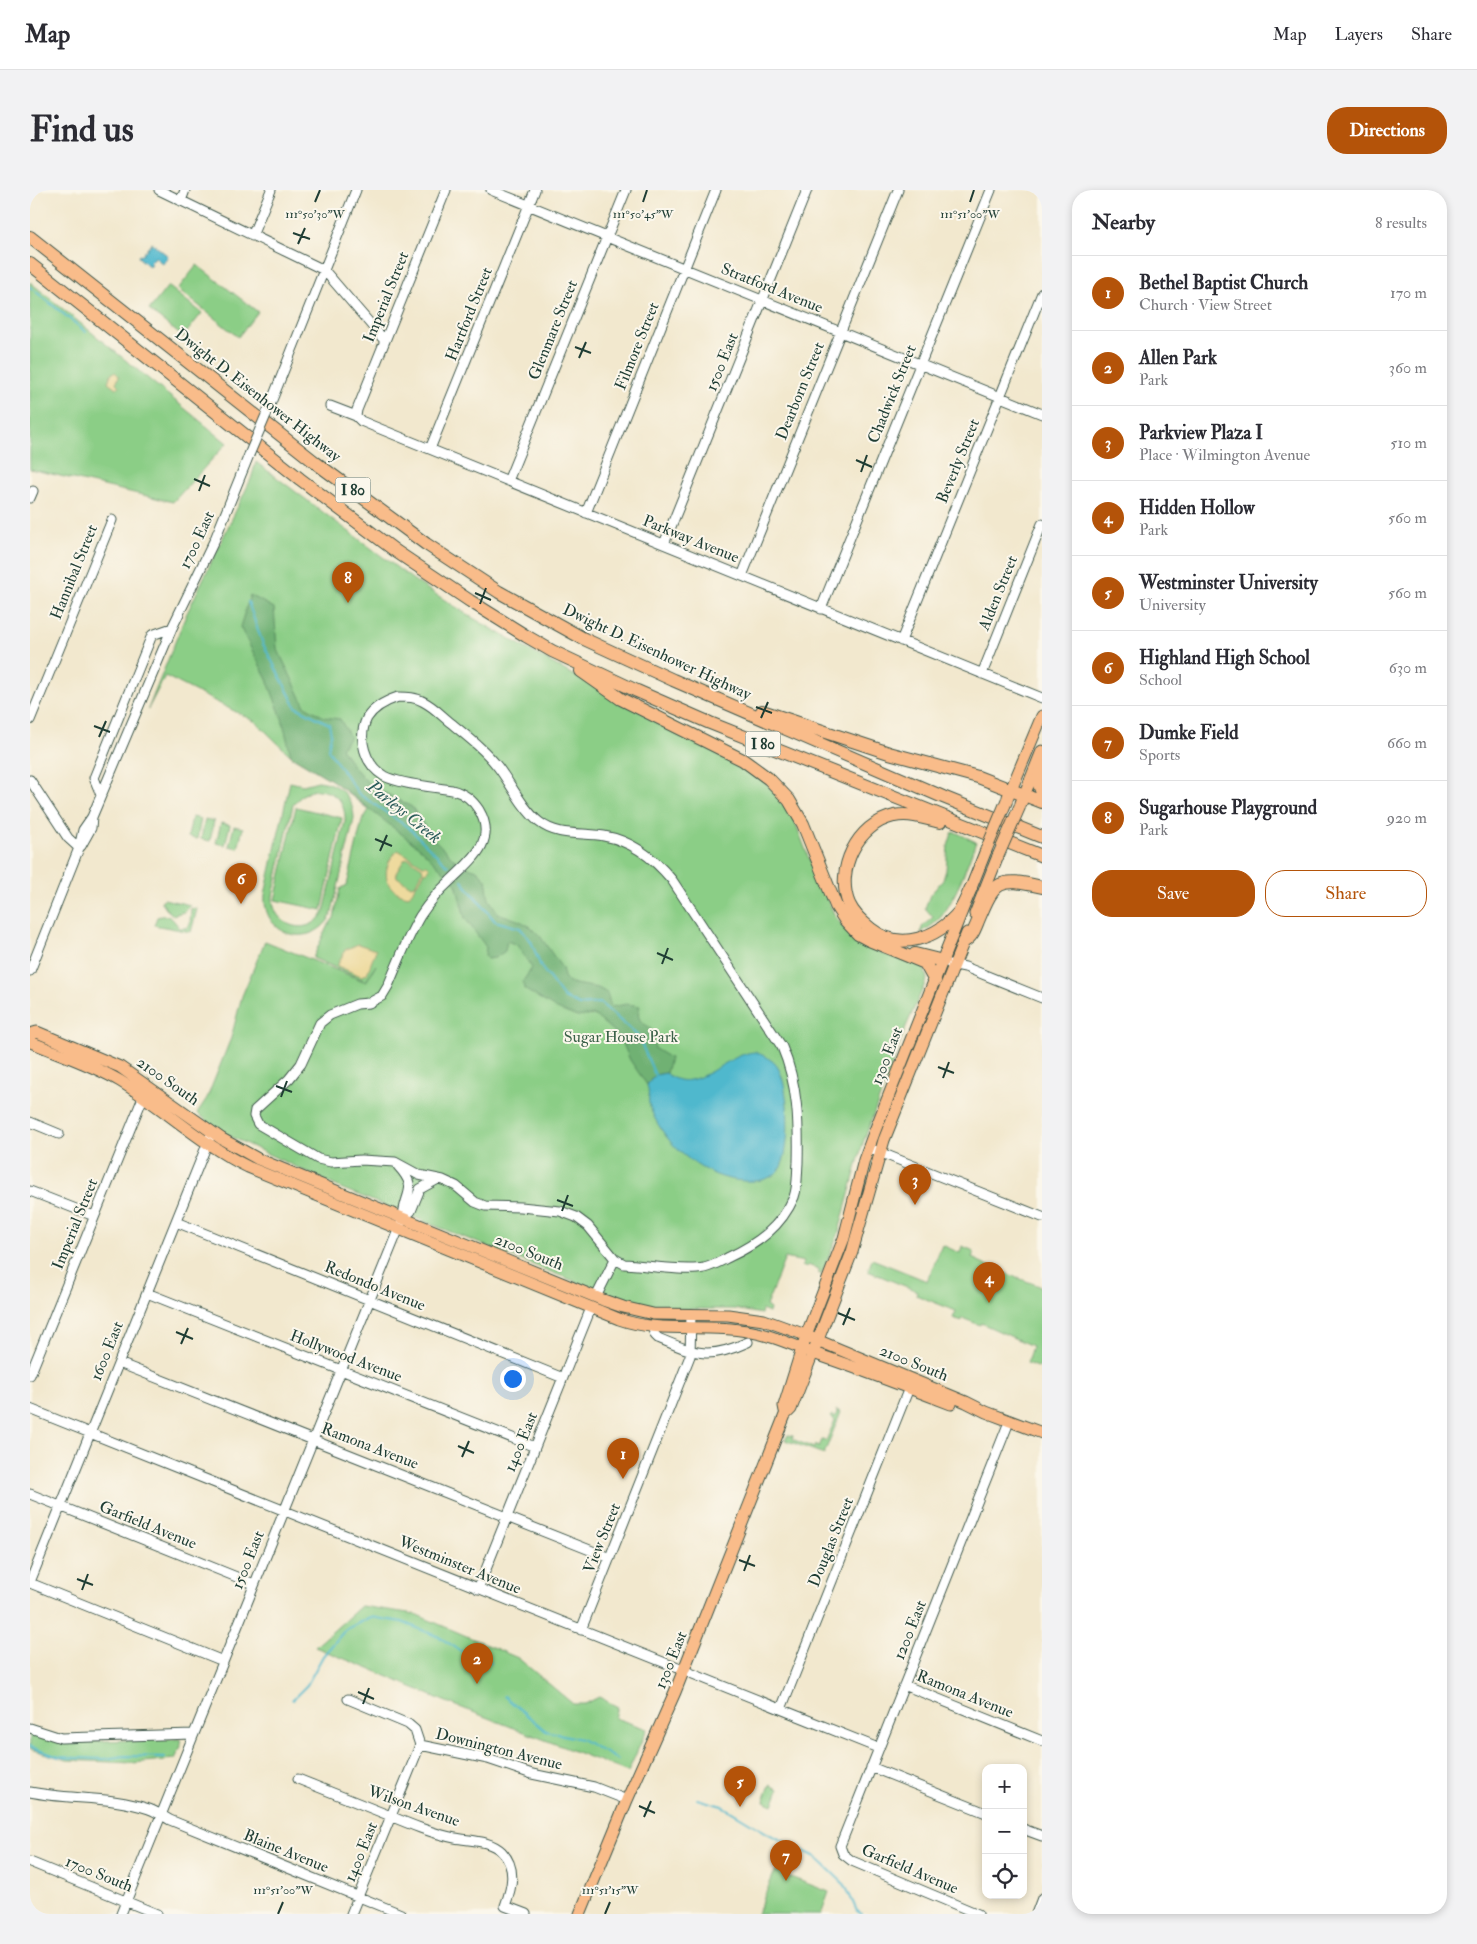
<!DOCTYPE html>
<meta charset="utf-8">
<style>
:root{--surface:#fff;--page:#f2f2f3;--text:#2b2b33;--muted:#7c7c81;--line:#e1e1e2;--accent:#b45309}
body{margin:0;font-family:"IM FELL Double Pica",serif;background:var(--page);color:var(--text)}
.controls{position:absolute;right:15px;bottom:15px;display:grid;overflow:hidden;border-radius:10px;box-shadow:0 2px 8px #0003}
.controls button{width:45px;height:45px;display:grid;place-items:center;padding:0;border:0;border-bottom:1px solid var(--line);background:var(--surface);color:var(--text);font:25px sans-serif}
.you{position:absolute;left:482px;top:1188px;width:18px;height:18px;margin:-12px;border:4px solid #fff;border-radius:50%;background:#1a73e8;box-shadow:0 0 0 8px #1a73e833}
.badge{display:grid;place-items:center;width:32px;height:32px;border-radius:50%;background:var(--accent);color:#fff;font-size:16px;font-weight:700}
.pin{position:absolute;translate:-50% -41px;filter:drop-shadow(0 1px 2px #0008)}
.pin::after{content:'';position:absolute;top:26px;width:18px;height:15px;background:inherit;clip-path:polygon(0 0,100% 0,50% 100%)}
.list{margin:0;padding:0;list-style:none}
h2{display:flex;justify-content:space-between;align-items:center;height:65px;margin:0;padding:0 20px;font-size:21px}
h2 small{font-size:16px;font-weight:400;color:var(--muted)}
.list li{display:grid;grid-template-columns:32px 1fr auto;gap:15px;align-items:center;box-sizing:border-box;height:75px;padding:0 20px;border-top:1px solid var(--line)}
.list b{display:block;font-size:19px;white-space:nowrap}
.list p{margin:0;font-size:16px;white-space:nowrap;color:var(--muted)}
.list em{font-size:16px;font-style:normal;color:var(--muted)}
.actions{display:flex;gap:10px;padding:15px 20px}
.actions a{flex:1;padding:11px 0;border:1px solid var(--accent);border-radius:20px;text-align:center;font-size:18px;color:var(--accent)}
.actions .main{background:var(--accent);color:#fff}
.icon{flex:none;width:28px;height:28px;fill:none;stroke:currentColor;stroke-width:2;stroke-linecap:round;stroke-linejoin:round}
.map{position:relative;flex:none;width:1012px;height:1724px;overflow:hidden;border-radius:20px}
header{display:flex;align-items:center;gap:30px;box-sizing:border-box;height:70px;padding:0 25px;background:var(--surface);border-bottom:1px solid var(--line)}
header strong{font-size:24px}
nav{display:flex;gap:28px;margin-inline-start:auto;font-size:18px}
.intro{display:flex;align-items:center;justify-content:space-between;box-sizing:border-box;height:120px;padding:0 30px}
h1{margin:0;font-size:35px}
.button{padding:12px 22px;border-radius:20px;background:var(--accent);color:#fff;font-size:18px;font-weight:700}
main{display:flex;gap:30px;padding:0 30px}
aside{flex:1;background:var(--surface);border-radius:20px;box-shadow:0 2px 8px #0003}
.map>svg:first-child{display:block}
.green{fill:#8bce86;stroke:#55865d;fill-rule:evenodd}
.forest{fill:#70b173;stroke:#487754}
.sand{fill:#eeda9e;stroke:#868c69;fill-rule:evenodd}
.water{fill:#4fb8cd;stroke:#377a80}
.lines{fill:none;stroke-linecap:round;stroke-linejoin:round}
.stream{stroke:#4fb8cd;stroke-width:2}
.minor-casing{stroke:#3f574b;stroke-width:11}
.major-casing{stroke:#3f574b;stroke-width:13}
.highway-casing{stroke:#3f574b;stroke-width:14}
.minor{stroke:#fff;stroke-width:9}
.major{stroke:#f9bc8a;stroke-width:11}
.highway{stroke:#f9bc8a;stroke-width:12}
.minor-bridge-casing{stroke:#3f574b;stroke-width:11;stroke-linecap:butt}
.major-bridge-casing{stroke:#3f574b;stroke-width:13;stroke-linecap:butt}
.minor-bridge{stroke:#fff;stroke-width:9}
.major-bridge{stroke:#f9bc8a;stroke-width:11}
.ticks{fill:none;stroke:#1f3d34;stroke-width:2}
.labels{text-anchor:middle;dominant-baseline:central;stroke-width:4;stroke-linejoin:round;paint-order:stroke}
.shield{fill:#fbf7ec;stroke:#61756b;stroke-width:1}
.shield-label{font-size:15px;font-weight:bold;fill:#1f3d34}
.street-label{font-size:16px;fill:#1f3d34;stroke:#fbf7ec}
.park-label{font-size:16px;fill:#3a6148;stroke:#fbf7ec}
.water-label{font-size:18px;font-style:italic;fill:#2b5c5a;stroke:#fbf7ec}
.ticks-label{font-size:12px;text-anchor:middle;fill:#1f3d34;stroke:#fbf7ec;stroke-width:4;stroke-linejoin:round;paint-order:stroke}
</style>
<header>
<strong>Map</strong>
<nav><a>Map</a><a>Layers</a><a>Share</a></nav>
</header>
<div class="intro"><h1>Find us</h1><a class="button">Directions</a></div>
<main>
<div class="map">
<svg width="1012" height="1724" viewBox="0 0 1012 1724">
<rect width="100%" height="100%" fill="#fbf7ec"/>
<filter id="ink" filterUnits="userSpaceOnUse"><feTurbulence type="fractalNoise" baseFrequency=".02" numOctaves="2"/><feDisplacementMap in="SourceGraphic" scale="10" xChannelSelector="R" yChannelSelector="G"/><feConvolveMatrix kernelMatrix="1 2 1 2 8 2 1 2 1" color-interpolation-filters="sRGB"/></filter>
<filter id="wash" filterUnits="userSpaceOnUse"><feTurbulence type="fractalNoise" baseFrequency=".0096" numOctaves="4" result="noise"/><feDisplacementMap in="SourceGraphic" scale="20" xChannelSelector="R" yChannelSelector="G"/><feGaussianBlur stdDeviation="1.12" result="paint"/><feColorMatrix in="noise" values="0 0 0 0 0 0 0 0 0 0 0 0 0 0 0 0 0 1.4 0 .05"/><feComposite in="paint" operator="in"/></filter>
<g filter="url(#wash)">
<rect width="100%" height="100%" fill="#f2e8ce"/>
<path class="green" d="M 167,75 L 228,122 L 208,147 L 148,99 Z
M 0,92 L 197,253 L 143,312 L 0,279 Z
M 138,96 L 172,123 L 153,147 L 119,120 Z
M 226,272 L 385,391 L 443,428 L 543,485 L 618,518 L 727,582 L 762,624 L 778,666 L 805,726 L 820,746 L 853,764 L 883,771 L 894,778 L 897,789 L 875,839 L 833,953 L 808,1045 L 791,1085 L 788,1083 L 788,1079 L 778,1075 L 777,1078 L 772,1076 L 774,1072 L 755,1068 L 736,1116 L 740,1119 L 739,1123 L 732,1120 L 731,1124 L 705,1119 L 629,1119 L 599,1113 L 313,999 L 193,943 L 167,923 L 177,908 L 201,848 L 212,806 L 235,751 L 336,792 L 346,775 L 336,791 L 283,768 L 297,737 L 304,728 L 310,699 L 317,695 L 332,631 L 339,620 L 303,591 L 261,566 L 226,532 L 135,486 L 118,519 L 156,425 L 221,289 Z
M 288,591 C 309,593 324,608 324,629 L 301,726 C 280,761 231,745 235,704 L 260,592 L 273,595 ZM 284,600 C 303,599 316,612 315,631 L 294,722 C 278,749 241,736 243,706 L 263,615 L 272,605 Z
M 266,617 L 312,628 L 292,720 L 245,710 Z
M 162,627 L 171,629 L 167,649 L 158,647 Z
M 175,629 L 184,631 L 180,651 L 171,649 Z
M 191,633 L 200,635 L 195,655 L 186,653 Z
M 204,636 L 213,638 L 208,658 L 199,656 Z
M 925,642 L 946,652 C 937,674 924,716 906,732 C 902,736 896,739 891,743 L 892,737 L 903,727 L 895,718 L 900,705 L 913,690 L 916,680 L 918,656 L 922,643 Z
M 134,709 L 160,715 L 154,722 L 143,725 L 136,719 L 131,711 Z
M 161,718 L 167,719 L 161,742 L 124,735 L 127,727 C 140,723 143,729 149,738 L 156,738 L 160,734 Z
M 912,1055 L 930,1063 L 932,1056 L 944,1061 L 942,1068 L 967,1080 L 1012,1097 L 1012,1171 L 1009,1178 L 997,1173 L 1002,1156 L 951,1133 L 950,1135 L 932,1128 L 931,1131 L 923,1128 L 926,1121 L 886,1105 L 887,1101 L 838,1081 L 842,1069 L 897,1091 Z
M 806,1220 L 811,1222 L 794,1264 L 755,1250 L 758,1245 L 763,1246 L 762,1249 L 784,1258 L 785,1255 L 789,1257 L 792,1250 L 796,1251 L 805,1230 L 801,1227 L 802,1225 L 805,1227 L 808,1223 Z
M 331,1416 L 385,1424 L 488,1468 L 543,1514 L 555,1514 L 569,1507 L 588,1517 L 585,1528 L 617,1539 L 598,1582 L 414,1511 L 347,1482 L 285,1457 Z
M 0,1541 L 22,1550 L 33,1552 L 148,1549 L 150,1549 L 151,1556 L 145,1569 L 103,1573 L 37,1570 L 0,1559 Z
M 740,1595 L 749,1599 L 743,1615 L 734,1611 Z
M 745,1681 L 799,1702 L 791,1724 L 727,1724 Z"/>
<path class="forest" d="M 220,405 L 244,418 L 247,458 L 275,516 L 294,527 L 310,529 L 320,547 L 311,558 L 323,576 L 340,595 L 382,617 L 401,646 L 429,674 L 447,680 L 456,689 L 459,709 L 468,723 L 490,731 L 501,737 L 510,746 L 525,768 L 532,778 L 534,787 L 539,793 L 568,798 L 577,803 L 581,817 L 597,814 L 610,816 C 606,829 610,832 621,838 L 625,859 L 640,868 L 636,883 L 625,885 L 617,895 L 600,870 L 590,847 L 564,825 L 547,827 L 527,819 L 494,799 L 493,791 L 502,778 L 487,755 L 477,751 L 475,761 L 465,768 L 457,769 L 455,766 L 456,757 L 435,728 L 426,694 L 391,659 L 303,591 L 261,566 L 252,528 L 236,487 L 210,437 Z"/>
<path class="sand" d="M 85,182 L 89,186 L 86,193 L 89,196 L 86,198 L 78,192 L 81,184 Z
M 368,660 L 393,675 L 397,675 L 400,678 L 398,681 L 395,682 L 379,706 C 352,702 350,676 368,660 ZM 378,668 L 392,677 L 393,681 L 385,695 L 381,696 L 367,687 L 366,683 L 374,670 Z
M 328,754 L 346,760 L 337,784 L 331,786 L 307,776 L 315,760 Z"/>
<path class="water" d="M 122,53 L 138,66 L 133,74 L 125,67 L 120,73 L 122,75 L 120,77 L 108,67 L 109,65 L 111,66 Z
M 725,862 C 733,865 742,869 747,876 C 760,895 762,962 749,980 C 741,990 726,992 714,991 C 674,989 636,957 621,920 C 617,912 620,904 617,895 L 625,885 L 636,883 C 663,908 696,863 725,862 Z"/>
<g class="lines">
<path class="stream" d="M 0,97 L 56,142
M 218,412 L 233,454 L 266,517 L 299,534 L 301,544 L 298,560 L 329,604 L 379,638 L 418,676
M 432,691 L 465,731 L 490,738 L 501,751 L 511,777 L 534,808 L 549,815 L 570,813 L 608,846 L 625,885
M 474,1506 L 516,1541 L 551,1549 L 588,1570
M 262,1510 L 277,1495 L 293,1466 L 315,1440 L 340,1427 L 372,1432 L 409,1447 L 431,1461 L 461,1473
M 0,1557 L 29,1567 L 47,1568 L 74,1569 L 95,1566 L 135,1567
M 667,1609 L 692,1616 L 737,1643 L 786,1667 L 815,1695 L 827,1721 L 832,1724"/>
</g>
</g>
<g filter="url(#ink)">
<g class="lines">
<g class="minor-casing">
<path id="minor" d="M 129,0 L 294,80 L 355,151
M 461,0 L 1012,224
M 151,11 L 155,0
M 222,46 L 241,0
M 300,216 L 326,226 L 331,231 L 343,236 L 1012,508
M 236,225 L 326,0
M 326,226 L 327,220 L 416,0
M 400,259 L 505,0
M 478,291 L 596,0
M 0,308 L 3,301
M 556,323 L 686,0
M 634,354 L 777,0
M 712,386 L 868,0
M 791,419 L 961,0
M 871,451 L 1012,103
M 952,484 L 1012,334
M 368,507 C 377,507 386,507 394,512 C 404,517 412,526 421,533 C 437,546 455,560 468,577 C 481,594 492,618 509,632 C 528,647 551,642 574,646 C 603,651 624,668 642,690 L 752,857 C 768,894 769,934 768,973 C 767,984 768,996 764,1007 C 751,1037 727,1054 699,1067 C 691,1071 683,1076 674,1078 C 653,1082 616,1075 594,1074 L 585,1069 L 558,1036 L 546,1027 L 530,1021 L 491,1017 L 455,1016 L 445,1012 L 426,996 L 413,990 L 389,985 L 365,972 L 331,970 L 301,972 L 288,969 L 228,934 L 224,926 L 225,920 L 259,889 L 271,874 L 290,833 L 300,825 L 327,814 L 339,813 L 352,806 L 358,796 C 368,773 377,748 390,726 C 398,714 409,701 420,691 C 440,671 468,652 449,620 C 442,609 434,603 422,600 C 404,597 369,594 354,586 C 335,575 327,548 337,528 C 344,517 356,511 368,507 Z
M 0,530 L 82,330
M 0,590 L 38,648 L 49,658
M 71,605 L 64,588 L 122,445 L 142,438
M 51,656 L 61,638 L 62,627
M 920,774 L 935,777 L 1012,808
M 0,781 L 49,658 L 53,640 L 62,627 L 142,438 L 185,349 L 219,265
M 0,932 L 29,944
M 839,958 L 1012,1027
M 0,1001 L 64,1026
M 373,1028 L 381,1021 L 390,999 L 408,989
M 146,1032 L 533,1188
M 117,1103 L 505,1257
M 566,1107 L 585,1069
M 622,1137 L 625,1145 L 628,1148 C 666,1164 679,1170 718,1152
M 89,1173 L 580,1368
M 0,1185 L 116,900
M 0,1219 L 848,1558
M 0,1304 L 224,1394
M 0,1392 L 180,947
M 0,1393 L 193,1471
M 448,1399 L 561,1118
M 551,1440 L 660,1166 L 661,1125
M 874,1495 L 1012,1551
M 318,1509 L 378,1534 L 385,1540 L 390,1555
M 751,1519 L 879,1198
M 0,1538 L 31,1548 L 163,1544
M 390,1555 L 458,1569 L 502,1584 L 564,1597 L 597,1610
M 841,1577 L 956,1623
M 268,1589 C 296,1600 325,1612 353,1623 C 377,1633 400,1643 425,1648 C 441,1651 460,1650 472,1662 C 487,1678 482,1697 475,1716 L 496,1724
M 0,1602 C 40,1610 81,1606 119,1619 C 127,1622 133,1626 140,1630 L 371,1724
M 993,1639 L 1012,1646
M 0,1672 L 127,1724
M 91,1724 L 373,1028 C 374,1002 390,1000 368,976
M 321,1724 L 390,1555
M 948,1724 L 822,1671 L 813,1664 L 810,1656 L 977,1237
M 1006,1724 L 1012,1708"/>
</g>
<g class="major-casing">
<path id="major" d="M 978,607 L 1012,526
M 991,613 L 1012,561
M 945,724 L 968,666
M 0,844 L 7,842 L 90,877 L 192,949 L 228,969 L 573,1110 L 593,1117 L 623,1124 L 698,1125 L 734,1130 L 770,1143 L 936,1212 L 956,1222 L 1012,1243
M 0,850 L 3,853 C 32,865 63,875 90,891 C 134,918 171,954 218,977 L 589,1129 C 631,1144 674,1133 717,1141 C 742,1145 765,1156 789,1165 C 833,1180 877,1197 921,1214
M 755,1221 L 754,1216 L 776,1146 L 814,1048 L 834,970 L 844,943 L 956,660
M 550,1724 L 597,1610 L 645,1502 L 755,1225 L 761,1219 L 822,1062 L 854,950 L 937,743"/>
</g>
<g class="highway-casing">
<path id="highway" d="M 0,47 L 286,273 L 396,354 L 469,402 L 554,449 L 643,490 L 913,607 L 1012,647
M 0,74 L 270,289 L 367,362 L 440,411 L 496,446 L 522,461 L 607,501 L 680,533 L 1012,666
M 551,481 L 591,509 L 713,570 L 739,589 L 759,610 L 773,634 L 806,716 L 815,730 L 828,744 L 839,750 L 895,773 L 905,791
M 732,521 L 859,563 L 948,587 L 1012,612
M 1012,568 L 1008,592 L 1012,603
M 910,632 C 895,628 880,623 864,626 C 827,634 805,680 819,714 C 824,725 832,732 841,739 C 870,762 907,748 929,722 C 934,715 937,706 941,698
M 933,752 C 942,747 944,741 948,731 C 965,690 968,687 1012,697
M 885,764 L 913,771"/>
</g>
<use href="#minor" class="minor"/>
<use href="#major" class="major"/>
<use href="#highway" class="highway"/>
<g class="minor-bridge-casing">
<path id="minor-bridge" d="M 219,265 L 236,225"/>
</g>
<g class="major-bridge-casing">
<path id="major-bridge" d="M 956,660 L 977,610
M 968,666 L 990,616"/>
</g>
<use href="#minor-bridge" class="minor-bridge"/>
<use href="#major-bridge" class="major-bridge"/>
</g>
</g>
<path class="ticks" d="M 285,12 L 290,0M 613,12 L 617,0M 940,12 L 944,0M 263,43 L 280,49M 268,54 L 275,38M 545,157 L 561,163M 549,168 L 556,152M 826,270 L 842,277M 831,282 L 837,265M 164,289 L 180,296M 169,301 L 175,285M 445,403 L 461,410M 450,414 L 456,398M 726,517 L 742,523M 731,528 L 738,512M 64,536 L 80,542M 69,547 L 76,531M 345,649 L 362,656M 350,661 L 357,645M 627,763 L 643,770M 632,774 L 638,758M 908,877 L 924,883M 913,888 L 919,872M 246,896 L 262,902M 251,907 L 257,891M 527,1010 L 543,1016M 532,1021 L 538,1005M 808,1123 L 825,1130M 813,1135 L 820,1118M 146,1142 L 163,1149M 151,1154 L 158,1138M 428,1256 L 444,1263M 432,1267 L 439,1251M 709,1370 L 725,1376M 714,1381 L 720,1365M 47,1389 L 63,1395M 52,1400 L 58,1384M 328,1502 L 344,1509M 333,1514 L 339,1498M 609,1616 L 625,1623M 614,1627 L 621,1611M 248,1724 L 253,1712M 575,1724 L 580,1712"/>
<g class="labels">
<g class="shield">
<rect x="305.5" y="287.5" width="35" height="25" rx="4"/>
<rect x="715.5" y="541.5" width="35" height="25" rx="4"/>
</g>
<g class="shield-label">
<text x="323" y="300">I 80</text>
<text x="733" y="554">I 80</text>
</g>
<g class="street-label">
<text transform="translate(742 98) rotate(22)">Stratford Avenue</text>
<text transform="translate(356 107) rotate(-68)">Imperial Street</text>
<text transform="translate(439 124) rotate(-68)">Hartford Street</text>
<text transform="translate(523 140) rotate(-68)">Glenmare Street</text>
<text transform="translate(607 156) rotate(-68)">Filmore Street</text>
<text transform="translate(692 172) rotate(-68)">1500 East</text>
<text transform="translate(770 201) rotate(-68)">Dearborn Street</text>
<text transform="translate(862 204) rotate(-68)">Chadwick Street</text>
<text transform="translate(228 205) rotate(38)">Dwight D. Eisenhower Highway</text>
<text transform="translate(928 271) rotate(-68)">Beverly Street</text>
<text transform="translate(661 349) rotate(22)">Parkway Avenue</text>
<text transform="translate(167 350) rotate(-65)">1700 East</text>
<text transform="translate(44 382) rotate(-68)">Hannibal Street</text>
<text transform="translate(968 403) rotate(-68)">Alden Street</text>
<text transform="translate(627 462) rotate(25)">Dwight D. Eisenhower Highway</text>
<text transform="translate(857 866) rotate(-69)">1300 East</text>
<text transform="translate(138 891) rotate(35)">2100 South</text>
<text transform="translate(45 1034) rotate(-68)">Imperial Street</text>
<text transform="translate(499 1062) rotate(22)">2100 South</text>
<text transform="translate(345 1096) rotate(22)">Redondo Avenue</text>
<text transform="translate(77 1161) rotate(-68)">1600 East</text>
<text transform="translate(316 1166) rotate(21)">Hollywood Avenue</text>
<text transform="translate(884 1173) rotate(22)">2100 South</text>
<text transform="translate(491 1252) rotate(-68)">1400 East</text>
<text transform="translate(340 1256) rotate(21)">Ramona Avenue</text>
<text transform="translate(118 1335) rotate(22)">Garfield Avenue</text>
<text transform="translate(572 1348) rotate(-68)">View Street</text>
<text transform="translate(801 1352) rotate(-68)">Douglas Street</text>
<text transform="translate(218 1370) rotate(-68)">1500 East</text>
<text transform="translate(430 1375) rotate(22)">Westminster Avenue</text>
<text transform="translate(880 1440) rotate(-68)">1200 East</text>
<text transform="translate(641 1470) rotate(-68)">1300 East</text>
<text transform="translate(935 1504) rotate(22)">Ramona Avenue</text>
<text transform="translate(469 1559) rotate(14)">Downington Avenue</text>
<text transform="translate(384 1616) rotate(19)">Wilson Avenue</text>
<text transform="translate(256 1661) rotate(22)">Blaine Avenue</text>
<text transform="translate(331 1662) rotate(-68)">1400 East</text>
<text transform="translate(880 1679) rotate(23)">Garfield Avenue</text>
<text transform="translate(69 1684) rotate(22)">1700 South</text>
</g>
<g class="park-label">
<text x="591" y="847">Sugar House Park</text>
</g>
<g class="water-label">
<text transform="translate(374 622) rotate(39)">Parleys Creek</text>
</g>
</g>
<g class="ticks-label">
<text x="285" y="28">111°50'30"W</text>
<text x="613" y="28">111°50'45"W</text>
<text x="940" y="28">111°51'00"W</text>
<text x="253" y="1704">111°51'00"W</text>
<text x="580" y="1704">111°51'15"W</text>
</g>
</svg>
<div class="controls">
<button>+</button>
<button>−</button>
<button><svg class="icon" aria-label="locate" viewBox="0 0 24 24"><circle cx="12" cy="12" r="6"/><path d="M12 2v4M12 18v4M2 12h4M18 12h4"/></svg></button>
</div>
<div class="you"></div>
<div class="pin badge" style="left:593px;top:1289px">1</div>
<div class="pin badge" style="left:447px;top:1494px">2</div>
<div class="pin badge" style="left:885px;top:1015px">3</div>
<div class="pin badge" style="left:959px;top:1113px">4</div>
<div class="pin badge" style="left:710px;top:1617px">5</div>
<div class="pin badge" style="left:211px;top:714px">6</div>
<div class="pin badge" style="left:756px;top:1691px">7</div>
<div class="pin badge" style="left:318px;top:413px">8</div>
</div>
<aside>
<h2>Nearby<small>8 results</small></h2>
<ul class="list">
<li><span class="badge">1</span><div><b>Bethel Baptist Church</b><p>Church · View Street</p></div><em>170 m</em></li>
<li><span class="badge">2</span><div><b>Allen Park</b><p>Park</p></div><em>360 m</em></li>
<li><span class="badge">3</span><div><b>Parkview Plaza I</b><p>Place · Wilmington Avenue</p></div><em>510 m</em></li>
<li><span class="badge">4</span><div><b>Hidden Hollow</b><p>Park</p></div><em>560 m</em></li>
<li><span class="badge">5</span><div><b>Westminster University</b><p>University</p></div><em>560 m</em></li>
<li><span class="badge">6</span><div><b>Highland High School</b><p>School</p></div><em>630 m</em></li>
<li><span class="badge">7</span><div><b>Dumke Field</b><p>Sports</p></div><em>660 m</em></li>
<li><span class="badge">8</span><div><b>Sugarhouse Playground</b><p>Park</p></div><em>920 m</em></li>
</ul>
<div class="actions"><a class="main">Save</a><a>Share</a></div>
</aside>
</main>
